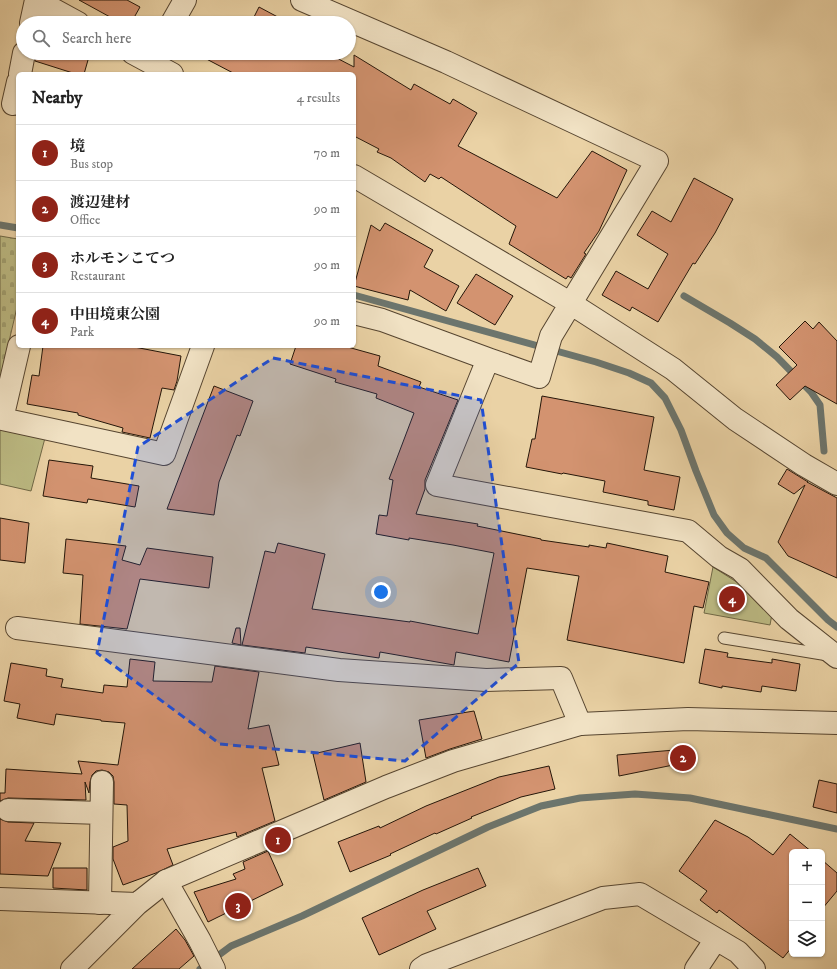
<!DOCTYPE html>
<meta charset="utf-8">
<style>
:root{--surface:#fff;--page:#f2f2f2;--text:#222;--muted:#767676;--line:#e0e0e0;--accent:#8f2418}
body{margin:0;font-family:"IM FELL DW Pica","Noto Serif JP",serif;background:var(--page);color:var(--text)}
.controls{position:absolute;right:12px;bottom:12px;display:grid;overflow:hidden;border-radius:6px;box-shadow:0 1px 3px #0004}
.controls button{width:36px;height:36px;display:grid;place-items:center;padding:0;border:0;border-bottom:1px solid var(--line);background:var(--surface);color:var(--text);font:20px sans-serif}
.you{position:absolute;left:381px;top:592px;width:14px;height:14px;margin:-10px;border:3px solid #fff;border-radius:50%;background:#1a73e8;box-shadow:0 0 0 6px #1a73e833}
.badge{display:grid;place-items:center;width:26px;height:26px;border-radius:50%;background:var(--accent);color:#fff;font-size:13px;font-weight:700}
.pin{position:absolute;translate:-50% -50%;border:2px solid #fff;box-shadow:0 1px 4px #0006}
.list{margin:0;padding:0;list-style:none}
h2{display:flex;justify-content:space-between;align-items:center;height:52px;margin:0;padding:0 16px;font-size:17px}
h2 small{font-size:13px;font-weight:400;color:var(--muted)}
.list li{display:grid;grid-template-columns:26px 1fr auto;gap:12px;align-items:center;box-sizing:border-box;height:56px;padding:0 16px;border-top:1px solid var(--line)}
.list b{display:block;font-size:15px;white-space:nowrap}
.list p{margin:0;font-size:13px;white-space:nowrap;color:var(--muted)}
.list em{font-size:13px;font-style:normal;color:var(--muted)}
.icon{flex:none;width:22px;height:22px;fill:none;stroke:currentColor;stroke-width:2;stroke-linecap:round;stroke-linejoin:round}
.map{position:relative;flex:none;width:837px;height:969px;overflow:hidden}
.search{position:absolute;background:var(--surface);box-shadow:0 1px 3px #0004;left:16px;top:16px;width:340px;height:44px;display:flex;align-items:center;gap:10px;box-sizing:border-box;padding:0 14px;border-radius:22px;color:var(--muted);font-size:15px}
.panel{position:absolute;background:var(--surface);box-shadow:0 1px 3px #0004;left:16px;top:72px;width:340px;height:276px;border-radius:6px}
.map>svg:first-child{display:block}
.green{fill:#bcba83;stroke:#706846}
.cemetery{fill:url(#cemetery-stones);stroke:#706846}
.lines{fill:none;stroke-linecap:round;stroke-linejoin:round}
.stream{stroke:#6c756d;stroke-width:7}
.building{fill:#d39370;stroke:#251609}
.service-casing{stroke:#564530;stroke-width:13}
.minor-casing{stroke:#564530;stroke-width:24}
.tertiary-casing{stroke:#564530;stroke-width:24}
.service{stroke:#f1e2c4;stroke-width:11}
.minor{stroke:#f1e2c4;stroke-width:22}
.tertiary{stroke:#f1e2c4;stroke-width:22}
.marked{fill:#1d4ed8;fill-opacity:0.2;stroke:#1d4ed8;stroke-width:3;stroke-dasharray:8 5;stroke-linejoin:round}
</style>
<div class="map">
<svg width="837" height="969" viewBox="0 0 837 969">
<defs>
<pattern id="cemetery-stones" width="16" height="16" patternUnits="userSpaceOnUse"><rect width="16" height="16" fill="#bcba83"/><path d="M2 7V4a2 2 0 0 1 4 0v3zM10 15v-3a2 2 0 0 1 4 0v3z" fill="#a19f70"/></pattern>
</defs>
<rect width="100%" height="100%" fill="#ead2a5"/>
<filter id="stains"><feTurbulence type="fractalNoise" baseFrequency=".005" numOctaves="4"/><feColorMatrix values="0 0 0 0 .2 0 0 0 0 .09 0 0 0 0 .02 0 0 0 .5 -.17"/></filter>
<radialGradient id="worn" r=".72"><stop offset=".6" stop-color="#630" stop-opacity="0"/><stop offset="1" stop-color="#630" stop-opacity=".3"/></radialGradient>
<path class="green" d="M 0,428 L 45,438 L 31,491 L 0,484 Z
M 713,567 L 743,586 L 772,614 L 770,625 L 704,613 Z"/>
<path class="cemetery" d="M 0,236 L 18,239 L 18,303 L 0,380 Z"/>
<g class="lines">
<path class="stream" d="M 0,225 L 18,228
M 354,295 L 596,362 L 629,373 L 651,383 L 665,398 L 681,430 L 696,471 L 714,515 L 727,533 L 744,548 L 766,558 L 828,620 L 837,627
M 684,296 L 730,323 L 755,339 L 777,357 L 811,392 L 820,405 L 824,451
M 200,969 L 231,946 L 302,916 L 488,827 L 541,806 L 580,798 L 635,794 L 690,798 L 837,829"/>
</g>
<path class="building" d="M 79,0 L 127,0 L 140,7 L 131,23 L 121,23 Z
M 259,7 L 289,23 L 251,23 Z
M 36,53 L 90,53 L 84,74 L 76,74 L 35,61 Z
M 195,53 L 327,53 L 354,67 L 354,55 L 411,90 L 414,84 L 450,104 L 453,99 L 477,113 L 458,146 L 557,198 L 592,151 L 627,170 L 599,231 L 584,253 L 586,254 L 571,278 L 568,276 L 566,279 L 509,244 L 516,226 L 441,177 L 439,179 L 430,174 L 425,182 L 391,158 L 377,152 L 379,149 L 354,136 L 354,74 L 235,74 Z
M 694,178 L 733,199 L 715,233 L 695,264 L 693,263 L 658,322 L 632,307 L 630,311 L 602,295 L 616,271 L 648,289 L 668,254 L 637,235 L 652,211 L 671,222 Z
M 385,223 L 433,250 L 424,267 L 459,286 L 446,311 L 410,290 L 408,300 L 354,286 L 371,225 L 380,231 Z
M 476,274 L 513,296 L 495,325 L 457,303 Z
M 805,321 L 813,329 L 819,322 L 837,341 L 837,404 L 805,386 L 790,400 L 776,385 L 797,365 L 779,347 Z
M 43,346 L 129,346 L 181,356 L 177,381 L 174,390 L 162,388 L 150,438 L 122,432 L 123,428 L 78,415 L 78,413 L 27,404 L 32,375 L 39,376 Z
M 296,346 L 344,346 L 380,356 L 378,366 L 421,382 L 419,387 L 458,400 L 425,480 L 425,489 L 416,514 L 478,524 L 477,526 L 541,539 L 541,540 L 589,547 L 589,545 L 606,548 L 607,543 L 668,556 L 665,572 L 709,582 L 703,608 L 694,606 L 684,663 L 567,640 L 579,576 L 527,568 L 509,662 L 456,652 L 454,665 L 380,652 L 379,658 L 306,647 L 305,653 L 242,645 L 265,551 L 275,553 L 278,543 L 325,554 L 312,609 L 410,622 L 410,621 L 478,634 L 494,553 L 453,545 L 409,538 L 409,540 L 376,534 L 379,515 L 387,516 L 393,480 L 389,479 L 414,413 L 376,398 L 377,394 L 335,382 L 336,379 L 290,364 Z
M 214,386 L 253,401 L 240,436 L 237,435 L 219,482 L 214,515 L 167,509 Z
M 542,396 L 654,417 L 644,470 L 680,477 L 674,510 L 648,505 L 648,501 L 603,492 L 605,481 L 563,473 L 562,474 L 526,467 L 532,439 L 535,439 Z
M 49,460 L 93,466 L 91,478 L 139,486 L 135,507 L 88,499 L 87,503 L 43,496 Z
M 787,469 L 808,482 L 807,482 L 837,498 L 837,578 L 788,556 L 778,542 L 805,485 L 794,494 L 778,484 Z
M 0,518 L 29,523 L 25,563 L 0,560 Z
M 66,539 L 126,546 L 122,560 L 140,565 L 147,548 L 213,557 L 209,588 L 140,579 L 127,629 L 80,624 L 83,575 L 63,573 Z
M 236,628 L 240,628 L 241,645 L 232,643 Z
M 705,649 L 728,653 L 727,657 L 772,663 L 772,659 L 800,664 L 796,691 L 762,686 L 761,692 L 722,686 L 722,688 L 699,683 Z
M 130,659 L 155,662 L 153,681 L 212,682 L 215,666 L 259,672 L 248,729 L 269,725 L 279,765 L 262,768 L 275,821 L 237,837 L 236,832 L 167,849 L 173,865 L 156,873 L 123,885 L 113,859 L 113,847 L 128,841 L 127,805 L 114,804 L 114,782 L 113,776 L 109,772 L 102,770 L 96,771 L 92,775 L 90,782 L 89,793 L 85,782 L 86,800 L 8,798 L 0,801 L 0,793 L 5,793 L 6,769 L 82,774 L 78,761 L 118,765 L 125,723 L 101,721 L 101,720 L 56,714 L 54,725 L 17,718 L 20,704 L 4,701 L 11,663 L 47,669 L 46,676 L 63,679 L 61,687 L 103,693 L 104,685 L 127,687 Z
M 474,711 L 482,739 L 450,749 L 426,758 L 419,720 Z
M 360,743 L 366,782 L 324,800 L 313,754 Z
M 686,749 L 688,762 L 619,776 L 617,755 Z
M 549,766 L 555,789 L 521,797 L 471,817 L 472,818 L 436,834 L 435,833 L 390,854 L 391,855 L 350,872 L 338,842 L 379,826 L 380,828 L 426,806 L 499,777 Z
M 819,780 L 837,784 L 837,813 L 813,807 Z
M 0,819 L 8,822 L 34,823 L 25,841 L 61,843 L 48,876 L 0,874 Z
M 715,820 L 748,837 L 773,855 L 790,834 L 812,852 L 792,852 L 792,947 L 783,958 L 719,910 L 717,913 L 700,900 L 707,891 L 679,871 Z
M 268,851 L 283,885 L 208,922 L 194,892 L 236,879 L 233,874 L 245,869 L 243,862 Z
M 822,860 L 837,873 L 837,891 L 822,909 Z
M 53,868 L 87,868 L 87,890 L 53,888 Z
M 478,868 L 486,886 L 427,911 L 436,929 L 379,955 L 362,918 L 423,890 Z
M 176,929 L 185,940 L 194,956 L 179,969 L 132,969 Z"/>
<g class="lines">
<g class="service-casing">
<path id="service" d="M 724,638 L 828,655"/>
</g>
<g class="minor-casing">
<path id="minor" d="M 36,0 L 78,23
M 302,0 L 446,62 L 657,161 L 551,336 L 539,377 L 488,359 L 437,485 L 688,531 L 719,557 L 740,569 L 789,619 L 837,657
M 31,23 L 36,0
M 172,23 L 185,0
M 133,53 L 172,74
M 20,74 L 24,53
M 13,104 L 18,82
M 354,176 L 570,303 L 673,369 L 735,419 L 804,465 L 837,484
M 354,313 L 382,320 L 488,359
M 19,346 L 2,419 L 164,454 L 203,346
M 17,628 L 339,670 L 486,680 L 561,678 L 580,724
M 8,810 L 101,813
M 166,881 L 200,941 L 214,969
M 100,903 L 102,782
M 421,969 L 427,965 L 603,898 L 640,894 L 738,952 L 754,969
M 696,969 L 716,939"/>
</g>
<g class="tertiary-casing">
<path id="tertiary" d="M 0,899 L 137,904 L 166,881 L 386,787 L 453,761 L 580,724 L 688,719 L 837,723
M 72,969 L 137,904"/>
</g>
<use href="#service" class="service"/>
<use href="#minor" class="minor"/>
<use href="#tertiary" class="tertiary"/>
</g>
<path class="marked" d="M 273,358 L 481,400 L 519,663 L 405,761 L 220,744 L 97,653 L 138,447 Z"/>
<rect width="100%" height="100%" filter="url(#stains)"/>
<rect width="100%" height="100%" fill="url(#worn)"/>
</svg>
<div class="controls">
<button>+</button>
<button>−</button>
<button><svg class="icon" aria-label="layers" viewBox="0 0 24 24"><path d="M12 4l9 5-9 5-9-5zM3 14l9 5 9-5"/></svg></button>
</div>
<div class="you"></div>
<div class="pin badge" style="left:278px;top:840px">1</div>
<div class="pin badge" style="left:683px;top:758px">2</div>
<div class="pin badge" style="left:238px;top:906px">3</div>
<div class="pin badge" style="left:732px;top:599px">4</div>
<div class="search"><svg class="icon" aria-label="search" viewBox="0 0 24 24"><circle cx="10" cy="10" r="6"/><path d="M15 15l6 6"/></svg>Search here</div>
<section class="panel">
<h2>Nearby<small>4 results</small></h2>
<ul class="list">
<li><span class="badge">1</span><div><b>境</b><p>Bus stop</p></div><em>70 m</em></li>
<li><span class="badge">2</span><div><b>渡辺建材</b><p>Office</p></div><em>90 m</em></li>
<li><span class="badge">3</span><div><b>ホルモンこてつ</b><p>Restaurant</p></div><em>90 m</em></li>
<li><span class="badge">4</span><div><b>中田境東公園</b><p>Park</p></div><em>90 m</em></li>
</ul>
</section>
</div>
